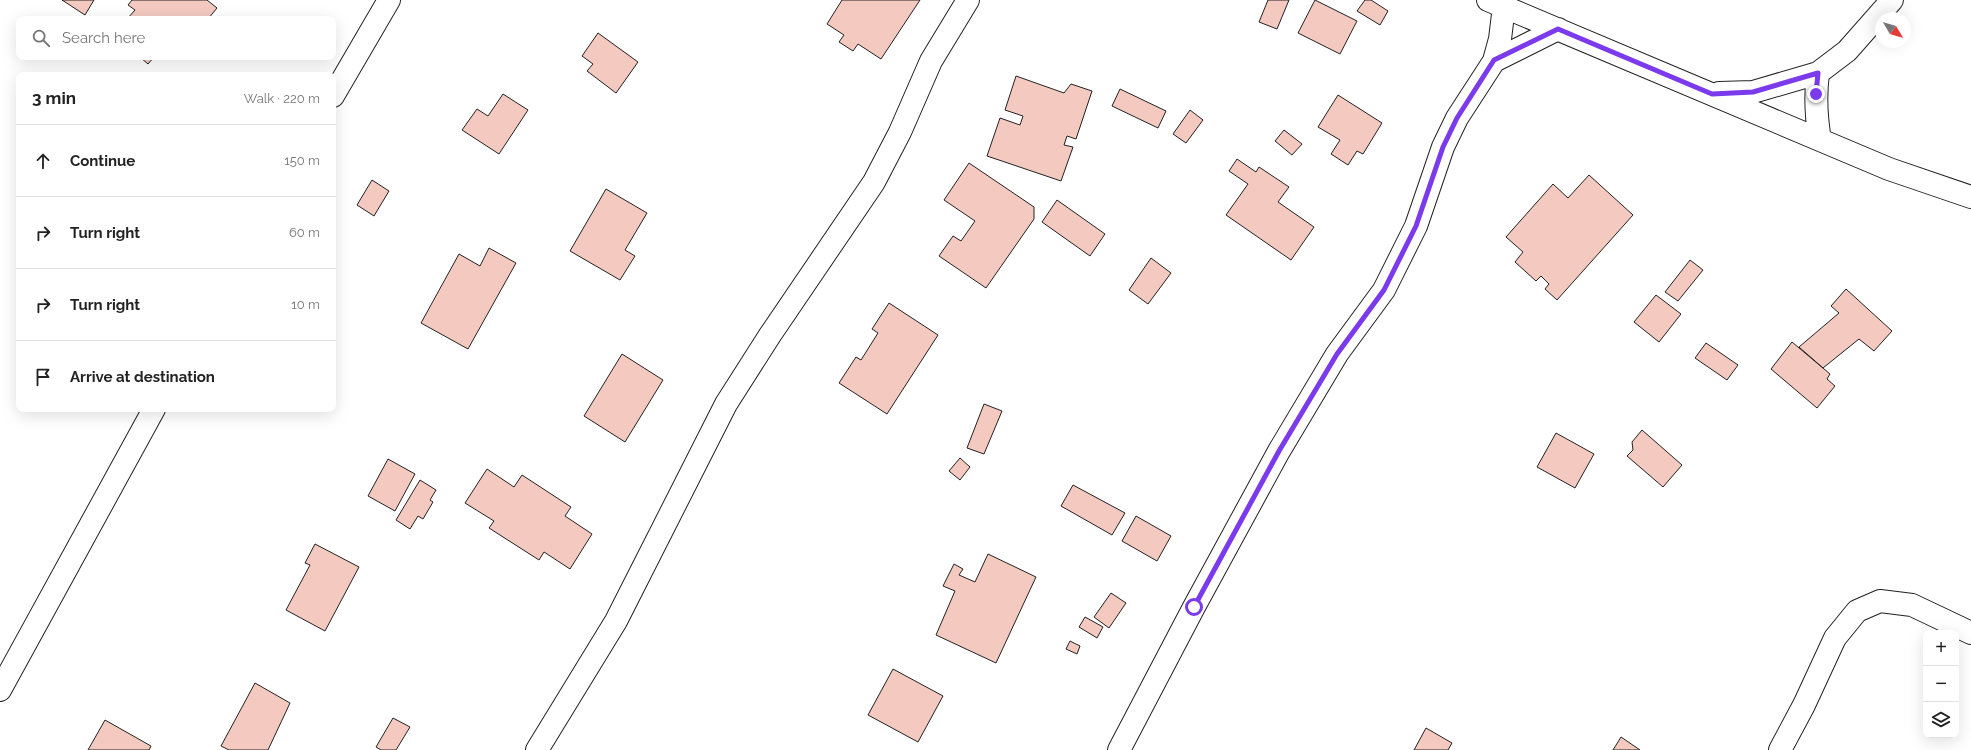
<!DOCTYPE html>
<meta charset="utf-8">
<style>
:root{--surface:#fff;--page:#f6f6f6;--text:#222;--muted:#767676;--line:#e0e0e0}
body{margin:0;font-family:Raleway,sans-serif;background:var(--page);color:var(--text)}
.controls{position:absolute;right:12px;bottom:12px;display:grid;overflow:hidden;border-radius:8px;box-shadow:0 4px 16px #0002}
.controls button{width:36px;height:36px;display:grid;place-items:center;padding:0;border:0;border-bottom:1px solid var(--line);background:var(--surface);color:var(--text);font:20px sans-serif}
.compass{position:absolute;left:1875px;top:12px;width:36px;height:36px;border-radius:50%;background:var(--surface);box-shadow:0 4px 16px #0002;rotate:128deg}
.stop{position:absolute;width:12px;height:12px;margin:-9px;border:3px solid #7c3aed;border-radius:50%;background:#fff}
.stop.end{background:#7c3aed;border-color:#fff;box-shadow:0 1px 4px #0008}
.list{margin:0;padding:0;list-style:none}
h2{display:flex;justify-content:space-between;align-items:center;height:52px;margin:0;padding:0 16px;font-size:17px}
h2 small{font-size:13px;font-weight:400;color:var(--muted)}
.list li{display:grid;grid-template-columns:26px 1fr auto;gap:12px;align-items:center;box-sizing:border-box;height:72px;padding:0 16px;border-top:1px solid var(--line)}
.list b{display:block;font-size:15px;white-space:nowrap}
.list em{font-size:13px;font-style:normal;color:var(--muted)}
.icon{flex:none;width:22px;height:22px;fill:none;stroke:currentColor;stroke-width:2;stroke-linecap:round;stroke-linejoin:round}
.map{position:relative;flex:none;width:1971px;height:750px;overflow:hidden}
.search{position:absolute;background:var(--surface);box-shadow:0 4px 16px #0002;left:16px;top:16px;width:320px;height:44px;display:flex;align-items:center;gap:10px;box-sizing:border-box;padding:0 14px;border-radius:8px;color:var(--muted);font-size:15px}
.panel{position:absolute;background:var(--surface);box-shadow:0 4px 16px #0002;left:16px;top:72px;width:320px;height:340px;border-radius:8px}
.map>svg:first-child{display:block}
.building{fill:#f3c9c0;stroke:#222}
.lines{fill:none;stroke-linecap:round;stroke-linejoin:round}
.minor-casing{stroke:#222;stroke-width:24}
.minor{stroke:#fff;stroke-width:22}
.route{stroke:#7c3aed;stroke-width:5}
</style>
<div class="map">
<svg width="1971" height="750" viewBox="0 0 1971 750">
<rect width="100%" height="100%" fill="#fff"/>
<path class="building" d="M 62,0 L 94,0 L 85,15 Z
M 132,0 L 207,0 L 217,8 L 208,19 L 127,19 L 135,10 L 128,5 Z
M 842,0 L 920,0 L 881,59 L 858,44 L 853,51 L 839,42 L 844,35 L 827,24 Z
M 1268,0 L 1289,0 L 1277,29 L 1259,22 Z
M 1315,0 L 1357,21 L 1340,54 L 1298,33 Z
M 1365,0 L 1371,0 L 1388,11 L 1380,25 L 1357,11 Z
M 598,33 L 638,62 L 616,93 L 587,71 L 593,64 L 582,56 Z
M 140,57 L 154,57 L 148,64 Z
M 1016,76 L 1064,93 L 1071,84 L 1092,91 L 1076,139 L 1067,136 L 1064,145 L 1073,147 L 1061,181 L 987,156 L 1000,118 L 1020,125 L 1023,116 L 1005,110 Z
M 1120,89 L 1166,111 L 1158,128 L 1112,106 Z
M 503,94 L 528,110 L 499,154 L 462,130 L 477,109 L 488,116 Z
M 1338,95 L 1382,123 L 1363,154 L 1357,151 L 1348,165 L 1331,154 L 1340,140 L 1318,127 Z
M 1190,110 L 1203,120 L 1186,143 L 1173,134 Z
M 1284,130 L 1302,144 L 1292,155 L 1275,141 Z
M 1237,159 L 1256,172 L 1259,167 L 1289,187 L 1278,202 L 1314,227 L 1291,260 L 1226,215 L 1248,184 L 1229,171 Z
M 969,163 L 1034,207 L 1034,219 L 986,288 L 939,256 L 953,236 L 961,241 L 975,221 L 944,200 Z
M 1589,175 L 1633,215 L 1557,300 L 1545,289 L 1549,284 L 1541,276 L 1536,281 L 1515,262 L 1523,252 L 1506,237 L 1553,184 L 1568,198 Z
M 372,180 L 389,191 L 374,216 L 357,205 Z
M 606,189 L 647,213 L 625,250 L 635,256 L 620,280 L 570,251 Z
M 1057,200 L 1105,234 L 1090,256 L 1042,222 Z
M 489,248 L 516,263 L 468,349 L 421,323 L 459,254 L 480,266 Z
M 1151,258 L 1171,273 L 1148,304 L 1129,290 Z
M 1690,260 L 1703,270 L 1678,301 L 1665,292 Z
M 1846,289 L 1892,331 L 1874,351 L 1859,339 L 1823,368 L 1799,347 L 1839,313 L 1831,306 Z
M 1656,295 L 1681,314 L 1659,342 L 1634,322 Z
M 889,303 L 938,335 L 887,414 L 839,383 L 856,357 L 861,360 L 878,333 L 872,329 Z
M 1792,342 L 1830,374 L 1827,379 L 1835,386 L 1817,408 L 1771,369 Z
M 1706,343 L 1738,365 L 1727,380 L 1695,358 Z
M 622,354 L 663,380 L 625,442 L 584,416 Z
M 984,404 L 1002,411 L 984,454 L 967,448 Z
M 1642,430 L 1682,465 L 1663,487 L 1627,456 L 1633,450 L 1632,442 Z
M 1556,433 L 1594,454 L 1575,488 L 1537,467 Z
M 960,458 L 970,467 L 960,480 L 949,471 Z
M 388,459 L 415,474 L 395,511 L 368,496 Z
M 487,469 L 514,487 L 522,475 L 571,507 L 565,516 L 592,534 L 570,569 L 544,552 L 539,560 L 489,528 L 494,521 L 465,503 Z
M 420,480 L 436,490 L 430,500 L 433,502 L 423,519 L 418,516 L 410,529 L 396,520 Z
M 1073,485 L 1125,513 L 1112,535 L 1061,506 Z
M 1136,516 L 1171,536 L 1157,561 L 1122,541 Z
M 315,544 L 359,567 L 325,631 L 286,610 L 310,565 L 305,563 Z
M 988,554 L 1036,577 L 996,663 L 936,635 L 955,591 L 943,586 L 954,564 L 963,569 L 959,575 L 975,582 Z
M 1111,593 L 1126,603 L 1109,628 L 1094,617 Z
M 1085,617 L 1103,627 L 1097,638 L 1079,627 Z
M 1070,641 L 1080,646 L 1077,654 L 1066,649 Z
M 893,669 L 943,696 L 918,742 L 868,715 Z
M 255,683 L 290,703 L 268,750 L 229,750 L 221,746 Z
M 393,718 L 410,727 L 396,750 L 381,750 L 376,747 Z
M 105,720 L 151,746 L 149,750 L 88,750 Z
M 1426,728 L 1452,743 L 1448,750 L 1414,750 Z
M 1621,737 L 1640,750 L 1613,750 Z"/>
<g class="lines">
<g class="minor-casing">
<path id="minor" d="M 1488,0 L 1889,169 L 1971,197
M 1494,61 L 1558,29
M 1818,73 C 1815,96 1816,117 1820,140
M 1719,93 L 1753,92 L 1818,73 L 1847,51 L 1892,0
M 333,96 L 389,0
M 0,690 L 154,409
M 537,750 L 616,621 L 726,404 L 770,335 L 874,182 L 900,132 L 931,61 L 968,0
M 1119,750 L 1194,607 L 1279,451 L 1337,354 L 1384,290 L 1416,226 L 1443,147 L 1457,118 L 1494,61 L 1500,39 L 1504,6
M 1780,750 L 1804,705 L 1835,638 L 1857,611 L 1880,601 L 1912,605 L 1971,633"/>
</g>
<use href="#minor" class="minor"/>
</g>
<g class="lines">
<path class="route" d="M 1194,607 L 1279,451 L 1337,354 L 1384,290 L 1416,226 L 1443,147 L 1457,118 L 1494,60 L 1558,29 L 1712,94 L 1753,92 L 1818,73 L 1816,94"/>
</g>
</svg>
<div class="controls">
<button>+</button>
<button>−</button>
<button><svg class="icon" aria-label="layers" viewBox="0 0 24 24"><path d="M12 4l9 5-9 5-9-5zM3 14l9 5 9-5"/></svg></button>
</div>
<svg class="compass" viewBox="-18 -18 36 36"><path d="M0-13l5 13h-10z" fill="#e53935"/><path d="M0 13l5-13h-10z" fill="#767676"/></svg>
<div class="stop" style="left:1194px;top:607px"></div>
<div class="stop end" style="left:1816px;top:94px"></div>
<div class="search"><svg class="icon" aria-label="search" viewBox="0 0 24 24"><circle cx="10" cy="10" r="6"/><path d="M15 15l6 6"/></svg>Search here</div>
<section class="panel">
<h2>3 min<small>Walk · 220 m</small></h2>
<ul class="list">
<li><svg class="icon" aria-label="ahead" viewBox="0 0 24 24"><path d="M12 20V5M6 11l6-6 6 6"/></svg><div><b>Continue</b></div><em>150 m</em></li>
<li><svg class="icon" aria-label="right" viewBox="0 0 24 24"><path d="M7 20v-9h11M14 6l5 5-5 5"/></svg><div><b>Turn right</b></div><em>60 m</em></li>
<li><svg class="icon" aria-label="right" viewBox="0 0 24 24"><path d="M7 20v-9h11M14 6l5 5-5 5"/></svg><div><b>Turn right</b></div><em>10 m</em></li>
<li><svg class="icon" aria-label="arrive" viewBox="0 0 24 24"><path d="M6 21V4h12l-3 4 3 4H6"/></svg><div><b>Arrive at destination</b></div></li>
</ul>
</section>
</div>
